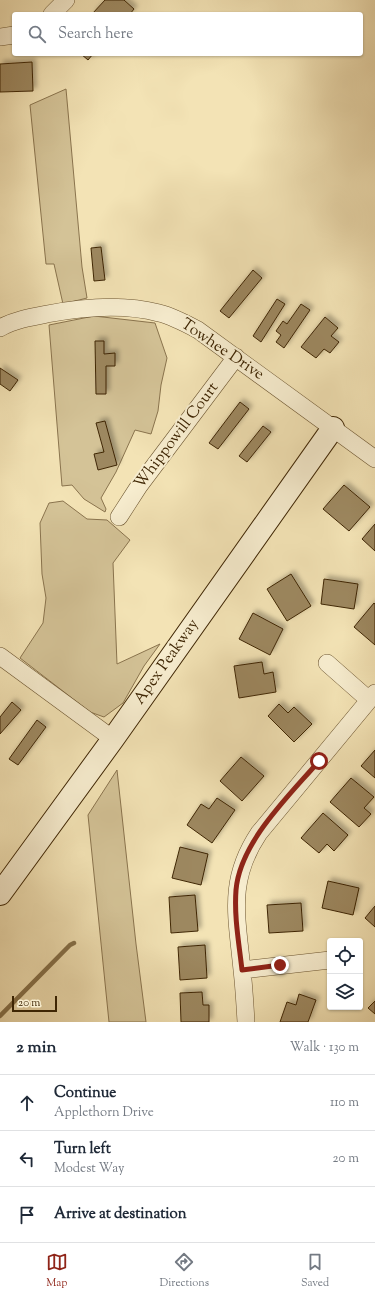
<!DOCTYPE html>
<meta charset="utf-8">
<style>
:root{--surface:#fff;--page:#f6f6f7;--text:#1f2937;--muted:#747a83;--line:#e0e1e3;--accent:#8f2418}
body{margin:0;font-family:"Sorts Mill Goudy",serif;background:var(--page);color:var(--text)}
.controls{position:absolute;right:12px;bottom:12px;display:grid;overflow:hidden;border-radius:4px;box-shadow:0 1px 3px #0004}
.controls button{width:36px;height:36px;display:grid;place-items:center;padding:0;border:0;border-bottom:1px solid var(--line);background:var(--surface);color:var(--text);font:20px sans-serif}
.scale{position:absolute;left:12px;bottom:10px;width:45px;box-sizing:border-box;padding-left:4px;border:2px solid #3f2604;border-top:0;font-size:11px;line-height:14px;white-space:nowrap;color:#3f2604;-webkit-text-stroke:3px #f7edcf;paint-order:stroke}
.stop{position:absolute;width:12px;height:12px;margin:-9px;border:3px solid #8f2418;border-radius:50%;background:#fff}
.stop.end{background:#8f2418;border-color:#fff;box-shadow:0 1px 4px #0008}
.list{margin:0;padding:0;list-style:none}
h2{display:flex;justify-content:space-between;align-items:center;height:52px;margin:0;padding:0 16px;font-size:17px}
h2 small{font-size:13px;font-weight:400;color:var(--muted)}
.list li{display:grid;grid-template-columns:26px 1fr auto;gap:12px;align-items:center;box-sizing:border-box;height:56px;padding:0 16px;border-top:1px solid var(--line)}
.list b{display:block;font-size:15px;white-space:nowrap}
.list p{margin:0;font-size:13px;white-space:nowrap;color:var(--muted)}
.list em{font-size:13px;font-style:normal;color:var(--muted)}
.icon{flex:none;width:22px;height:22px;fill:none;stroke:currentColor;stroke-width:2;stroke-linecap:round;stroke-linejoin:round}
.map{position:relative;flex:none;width:375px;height:1022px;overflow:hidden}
.search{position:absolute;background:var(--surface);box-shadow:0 1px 3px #0004;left:12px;right:12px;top:12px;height:44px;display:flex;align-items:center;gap:10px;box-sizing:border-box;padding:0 14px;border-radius:4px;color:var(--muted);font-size:15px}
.sheet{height:220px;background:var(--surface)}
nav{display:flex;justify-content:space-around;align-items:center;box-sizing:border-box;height:56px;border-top:1px solid var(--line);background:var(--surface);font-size:11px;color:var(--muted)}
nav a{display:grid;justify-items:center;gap:2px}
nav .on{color:var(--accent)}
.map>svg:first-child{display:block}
.green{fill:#d4c397;stroke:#8a744e}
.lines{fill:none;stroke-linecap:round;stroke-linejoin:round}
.stream{stroke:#86714a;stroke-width:4.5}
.building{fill:#9d8860;stroke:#3f2604;filter:url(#shadow)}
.minor-casing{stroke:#6c5530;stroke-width:18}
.secondary-casing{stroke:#3f2604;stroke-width:24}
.minor{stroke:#f7edcf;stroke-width:17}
.secondary{stroke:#f7edcf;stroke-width:22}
.route{stroke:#8f2418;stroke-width:5}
.labels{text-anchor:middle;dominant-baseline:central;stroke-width:4;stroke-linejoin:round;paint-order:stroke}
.street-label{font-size:16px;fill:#3f2604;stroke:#f7edcf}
</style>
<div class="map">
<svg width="375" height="1022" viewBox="0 0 375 1022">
<defs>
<filter id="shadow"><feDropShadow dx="3.5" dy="-3.5" stdDeviation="2" flood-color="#0004"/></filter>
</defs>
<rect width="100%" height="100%" fill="#f3e3b5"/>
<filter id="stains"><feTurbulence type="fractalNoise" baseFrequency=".005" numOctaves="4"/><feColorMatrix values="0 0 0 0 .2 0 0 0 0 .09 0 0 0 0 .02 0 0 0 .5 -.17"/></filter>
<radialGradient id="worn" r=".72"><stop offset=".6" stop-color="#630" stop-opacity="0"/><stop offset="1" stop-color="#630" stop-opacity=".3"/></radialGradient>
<path class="green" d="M 66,89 L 82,267 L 87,298 L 63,304 L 54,264 L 46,264 L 30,105 Z
M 94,316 L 155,323 L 167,358 L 161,385 L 158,411 L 151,434 L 135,430 L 116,472 L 101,498 L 106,509 L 105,512 L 84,499 L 72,485 L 62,486 L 49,325 Z
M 63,501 L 87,519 L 107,520 L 130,540 L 113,563 L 117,664 L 160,644 L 144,666 L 123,703 L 104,717 L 90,712 L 20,658 L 43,623 L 46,598 L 42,574 L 40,523 L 49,503 Z
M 117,770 L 136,944 L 146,1022 L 109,1022 L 88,815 Z"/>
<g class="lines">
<path class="stream" d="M 0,1016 L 70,945 L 74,943"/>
</g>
<path class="building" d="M 105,0 L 124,0 L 134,9 L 130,14 L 92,14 Z
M 81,54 L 93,54 L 88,60 Z
M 32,62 L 33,91 L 0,92 L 0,64 Z
M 101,247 L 105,280 L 94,281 L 91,248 Z
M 253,270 L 262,278 L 229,318 L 220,311 Z
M 277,299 L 285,304 L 261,342 L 253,336 Z
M 301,304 L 310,310 L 284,348 L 276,342 L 281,335 L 276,331 L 283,321 L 287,324 Z
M 325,317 L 338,328 L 331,336 L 339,342 L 330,353 L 324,349 L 316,358 L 301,347 Z
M 95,341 L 104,341 L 104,354 L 115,353 L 115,366 L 106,366 L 106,394 L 96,394 Z
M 0,368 L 18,380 L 10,391 L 0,384 Z
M 240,402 L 249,409 L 218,449 L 209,443 Z
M 105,421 L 117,465 L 98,470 L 94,454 L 104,452 L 96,423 Z
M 263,426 L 271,432 L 247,462 L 239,456 Z
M 344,485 L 370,507 L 349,531 L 323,509 Z
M 375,524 L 375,551 L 362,539 Z
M 291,574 L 311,606 L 287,621 L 267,589 Z
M 324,579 L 358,584 L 354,609 L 321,604 Z
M 374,603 L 375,604 L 375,645 L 354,627 Z
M 253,613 L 283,629 L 270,655 L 239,639 Z
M 262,662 L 264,674 L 273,672 L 276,692 L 239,698 L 234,666 Z
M 12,702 L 21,710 L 0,734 L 0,717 Z
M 279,704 L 288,713 L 294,707 L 312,724 L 294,742 L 268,716 Z
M 37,720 L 46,727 L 18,765 L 9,759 Z
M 375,750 L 375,778 L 361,766 Z
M 241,757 L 264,776 L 242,801 L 220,781 Z
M 351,778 L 374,797 L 364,808 L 371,814 L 359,827 L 330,802 Z
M 217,798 L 235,810 L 212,843 L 187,825 L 201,804 L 209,809 Z
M 323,813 L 348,835 L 334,851 L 327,844 L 319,853 L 301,838 Z
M 180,847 L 208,854 L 201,885 L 172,878 Z
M 328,881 L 359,888 L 353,915 L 322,908 Z
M 195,895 L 198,931 L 171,933 L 169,897 Z
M 301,903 L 303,931 L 269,933 L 267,905 Z
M 375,906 L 375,927 L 365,918 Z
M 205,945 L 207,978 L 180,980 L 178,947 Z
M 202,992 L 203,1005 L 209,1005 L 209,1022 L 181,1022 L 180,993 Z
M 299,994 L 316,1000 L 308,1022 L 280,1022 L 287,1002 L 296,1005 Z
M 375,1001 L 375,1014 L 368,1008 Z"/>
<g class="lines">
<g class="minor-casing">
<path id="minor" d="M 52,14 L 66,0
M 0,37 L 14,35
M 0,328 C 14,320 31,317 47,314 C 83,307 122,303 159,313 C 172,316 185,323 198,330 L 375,459
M 119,517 L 139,486 L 236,357
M 0,656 L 113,739
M 327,663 L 369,700
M 242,970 L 330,960
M 246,1022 C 245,1005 244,987 242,970 C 237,916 227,881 259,833 L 375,693"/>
</g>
<g class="secondary-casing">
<path id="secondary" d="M 0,894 L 113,739 L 333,428"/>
</g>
<use href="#minor" class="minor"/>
<use href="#secondary" class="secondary"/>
</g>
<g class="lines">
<path class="route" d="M 280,965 L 242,970 C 239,943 234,917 236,890 C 240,842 289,796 319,761"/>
</g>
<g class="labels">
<g class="street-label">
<text transform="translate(222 350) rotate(34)">Towhee Drive</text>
<text transform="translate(177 436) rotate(-53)">Whippowill Court</text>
<text transform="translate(167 662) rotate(-55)">Apex Peakway</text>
</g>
</g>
<rect width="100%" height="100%" filter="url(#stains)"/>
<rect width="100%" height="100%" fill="url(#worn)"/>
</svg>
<div class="controls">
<button><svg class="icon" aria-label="locate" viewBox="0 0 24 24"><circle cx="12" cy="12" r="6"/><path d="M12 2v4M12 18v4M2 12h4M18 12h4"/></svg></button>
<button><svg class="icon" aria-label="layers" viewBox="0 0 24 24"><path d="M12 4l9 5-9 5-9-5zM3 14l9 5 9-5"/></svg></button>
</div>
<div class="scale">20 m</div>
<div class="stop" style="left:319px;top:761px"></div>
<div class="stop end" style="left:280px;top:965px"></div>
<div class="search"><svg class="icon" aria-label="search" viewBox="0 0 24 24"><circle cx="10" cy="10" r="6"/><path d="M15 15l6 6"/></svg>Search here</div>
</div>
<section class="sheet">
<h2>2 min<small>Walk · 130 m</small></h2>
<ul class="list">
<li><svg class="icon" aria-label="ahead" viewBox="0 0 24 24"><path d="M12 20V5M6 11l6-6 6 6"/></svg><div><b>Continue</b><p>Applethorn Drive</p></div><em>110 m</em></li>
<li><svg class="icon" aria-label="left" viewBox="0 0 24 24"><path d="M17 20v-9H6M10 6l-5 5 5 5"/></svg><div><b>Turn left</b><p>Modest Way</p></div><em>20 m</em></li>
<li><svg class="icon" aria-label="arrive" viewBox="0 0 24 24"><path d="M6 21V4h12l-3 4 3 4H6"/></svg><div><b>Arrive at destination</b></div></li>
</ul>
</section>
<nav>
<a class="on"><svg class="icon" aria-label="map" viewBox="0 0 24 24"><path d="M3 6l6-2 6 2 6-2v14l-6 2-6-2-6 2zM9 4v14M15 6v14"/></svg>Map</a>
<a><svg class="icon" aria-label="directions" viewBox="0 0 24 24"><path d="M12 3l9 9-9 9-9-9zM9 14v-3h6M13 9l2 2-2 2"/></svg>Directions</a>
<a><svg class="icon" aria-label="saved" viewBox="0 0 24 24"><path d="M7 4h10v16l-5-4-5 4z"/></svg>Saved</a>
</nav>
